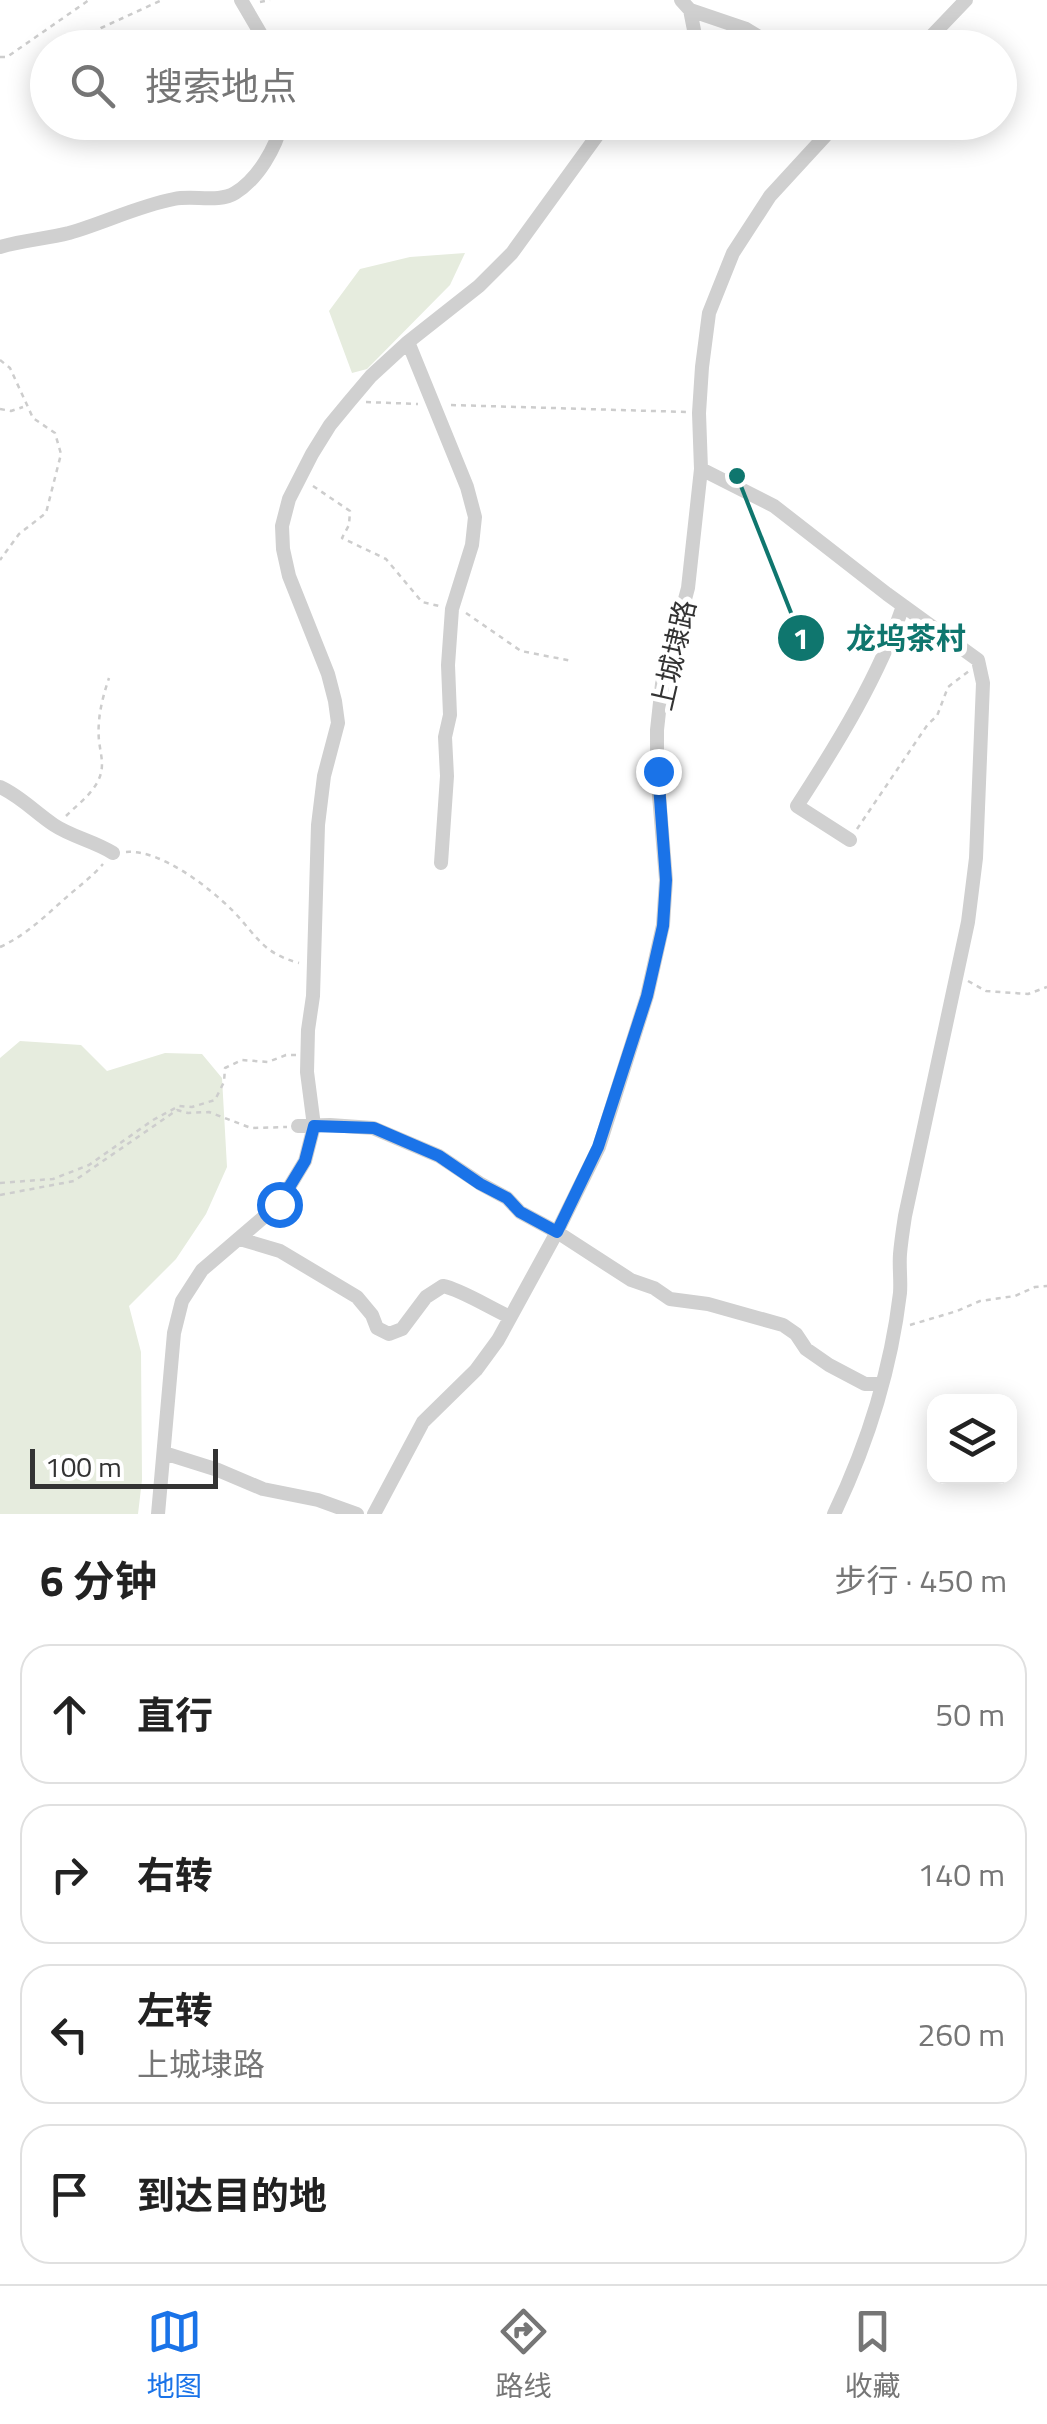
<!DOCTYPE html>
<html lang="zh">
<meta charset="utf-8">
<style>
:root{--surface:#fff;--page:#f2f2f2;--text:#222;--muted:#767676;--line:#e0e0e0;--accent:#1a73e8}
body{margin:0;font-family:"Titillium Web","Noto Sans SC",sans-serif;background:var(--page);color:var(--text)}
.controls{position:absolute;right:30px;bottom:30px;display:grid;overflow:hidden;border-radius:20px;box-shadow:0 5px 25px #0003}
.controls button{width:90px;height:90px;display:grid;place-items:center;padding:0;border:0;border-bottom:2px solid var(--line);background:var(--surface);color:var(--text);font:50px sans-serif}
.scale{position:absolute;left:30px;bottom:25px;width:188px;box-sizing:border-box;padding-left:10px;border:5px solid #333;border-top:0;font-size:28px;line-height:35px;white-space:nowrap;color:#333;-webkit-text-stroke:8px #fff;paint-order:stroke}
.stop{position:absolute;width:30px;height:30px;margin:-22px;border:8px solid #1a73e8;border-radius:50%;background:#fff}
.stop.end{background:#1a73e8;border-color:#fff;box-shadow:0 2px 10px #0008}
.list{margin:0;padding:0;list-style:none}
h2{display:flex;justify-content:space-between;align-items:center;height:130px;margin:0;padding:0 40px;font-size:42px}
h2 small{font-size:32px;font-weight:400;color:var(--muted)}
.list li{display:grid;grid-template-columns:65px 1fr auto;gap:30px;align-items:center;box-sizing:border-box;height:140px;margin:0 20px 20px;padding:0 20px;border:2px solid var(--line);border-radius:30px}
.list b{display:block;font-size:38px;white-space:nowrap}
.list p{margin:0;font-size:32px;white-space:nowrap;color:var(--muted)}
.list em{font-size:32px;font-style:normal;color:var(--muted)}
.icon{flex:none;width:55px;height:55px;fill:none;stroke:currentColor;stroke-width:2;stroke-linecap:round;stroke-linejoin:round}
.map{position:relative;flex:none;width:1047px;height:1514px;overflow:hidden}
.search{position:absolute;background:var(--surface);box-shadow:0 5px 25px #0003;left:30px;right:30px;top:30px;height:110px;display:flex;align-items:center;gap:25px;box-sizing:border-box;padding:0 35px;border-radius:55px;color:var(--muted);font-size:38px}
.sheet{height:770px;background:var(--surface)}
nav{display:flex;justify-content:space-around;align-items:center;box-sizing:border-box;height:140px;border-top:2px solid var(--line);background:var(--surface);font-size:28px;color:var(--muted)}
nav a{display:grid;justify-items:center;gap:5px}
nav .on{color:var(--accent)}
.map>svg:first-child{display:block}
.green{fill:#e6ecde}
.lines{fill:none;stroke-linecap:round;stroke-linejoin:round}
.path{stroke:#cdcdcd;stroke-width:2.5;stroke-dasharray:5 5;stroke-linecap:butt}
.minor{stroke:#d0d0d0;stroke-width:14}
.route{stroke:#1a73e8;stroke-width:12}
.labels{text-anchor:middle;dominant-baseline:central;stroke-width:10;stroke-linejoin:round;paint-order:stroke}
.street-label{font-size:28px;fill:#333;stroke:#fff}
.leader{fill:none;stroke:#0f766e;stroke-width:4}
.callout-dot{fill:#0f766e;stroke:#fff;stroke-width:4}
.mark-label{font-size:30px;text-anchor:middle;font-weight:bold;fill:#fff}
.callout-label{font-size:30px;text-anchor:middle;font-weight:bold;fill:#0f766e;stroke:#fff;stroke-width:10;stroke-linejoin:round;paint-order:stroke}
</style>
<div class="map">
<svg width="1047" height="1514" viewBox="0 0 1047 1514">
<rect width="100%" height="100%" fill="#fff"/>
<path class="green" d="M 465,253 L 450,285 L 367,369 L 352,373 L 329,311 L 360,269 L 410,257 Z
M 20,1041 L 81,1045 L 107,1071 L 165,1053 L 202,1054 L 222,1078 L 227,1167 L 206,1214 L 176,1259 L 129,1306 L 141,1352 L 142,1480 L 138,1514 L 0,1514 L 0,1058 Z"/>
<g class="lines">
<path class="path" d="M 260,2 L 270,0
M 66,48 L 90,36 L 101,28 L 162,0
M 0,57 L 7,57 L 89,0
M 47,71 L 48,71
M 0,360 L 10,368 L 33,418 L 55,433 L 61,454 L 46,513 L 19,534 L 0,560
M 366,402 L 418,404
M 451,405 L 687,412
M 0,409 L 11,411 L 23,407
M 313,486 L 350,511 L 349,525 L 342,538 L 386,559 L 422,602 L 439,606
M 466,613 L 521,651 L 572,661
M 66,816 C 77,805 91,795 98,781 C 105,767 101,756 99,741 C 97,719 102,699 109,678
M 857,829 L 928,724 L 937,716 L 948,687 L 969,671
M 126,852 C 160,849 209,887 233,911 C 257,936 262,953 299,963
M 0,947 C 24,936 41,920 60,903 C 75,889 90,879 103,864
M 968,981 L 986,991 L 1028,994 L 1047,987
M 0,1183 L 53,1179 L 89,1165 L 153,1120 L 179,1106 L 192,1107 L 215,1100 L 224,1082 L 225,1068 L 242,1060 L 268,1062 L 286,1055 L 296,1055
M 0,1195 L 74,1181 L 177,1110 L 188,1113 L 209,1112 L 251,1128 L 287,1127
M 910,1325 L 957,1311 L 980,1301 L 1015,1296 L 1035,1287 L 1047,1286"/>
<path class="minor" d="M 241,0 L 269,48
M 681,0 L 690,10 L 746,29 L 777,48
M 689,48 L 694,30 L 690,10
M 920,48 L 966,0
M 0,247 C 23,240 46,239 69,233 C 104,223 138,206 174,199 C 193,195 219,203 235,193 C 258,179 276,148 282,122
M 408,342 L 467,487 L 475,517 L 472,545 L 452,609 L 448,665 L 450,715 L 445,737 L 447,776 L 441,863
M 701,469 L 774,506 L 887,594 L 978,660 L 983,683 L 976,858 L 968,922 L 905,1216 C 903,1229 901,1242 900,1254 C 899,1267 901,1280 900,1293 C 891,1369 867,1445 834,1514
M 0,787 C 20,796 36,813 54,825 C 72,837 94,841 113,853
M 850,840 L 797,806 C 838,743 879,676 903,606
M 298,1126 L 330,1125 L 373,1128 L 439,1156 L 481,1184 L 507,1198 L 520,1212 L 557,1232 L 631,1280 L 654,1288 L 670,1299 L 708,1304 L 783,1325 L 796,1334 L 806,1349 L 829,1365 L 865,1384 L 881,1384
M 240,1239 L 280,1251 L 357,1297 L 372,1315 L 377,1328 L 389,1334 L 402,1329 L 426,1297 L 443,1286 C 460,1289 492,1309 510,1317
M 164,1453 L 218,1470 L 263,1489 L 318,1500 L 357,1514
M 158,1514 L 174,1333 L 182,1301 L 202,1270 L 279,1204 L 305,1161 L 314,1126 L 307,1072 L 308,1030 L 313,996 L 318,825 L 324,776 L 338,723 L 335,701 L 328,674 L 289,576 L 283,549 L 282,526 L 289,499 L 312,454 L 330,425 L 349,402 L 371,376 L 408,342 L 479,286 L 512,253 L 607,122
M 374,1514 L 423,1422 L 476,1370 L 498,1340 L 557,1232 L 599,1147 L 647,996 L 663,925 L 666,880 L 657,771 L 657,730 L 662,684 L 688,588 L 701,469 L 699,413 L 702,367 L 709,313 L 733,253 L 770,196 L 838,122"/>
</g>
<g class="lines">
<path class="route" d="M 279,1204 L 305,1161 L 314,1126 L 374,1128 L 439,1156 L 480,1184 L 507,1198 L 520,1212 L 557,1232 L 598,1147 L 647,996 L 663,926 L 666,880 L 658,771"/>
</g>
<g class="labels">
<g class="street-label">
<text transform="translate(673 655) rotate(-77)">上城埭路</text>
</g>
</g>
<path class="leader" d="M737 476L801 638"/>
<g class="callout-dot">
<circle cx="737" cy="476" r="10"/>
<circle cx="801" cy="638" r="25"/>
</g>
<g class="mark-label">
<text x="801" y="649">1</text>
</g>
<g class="callout-label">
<text x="906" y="649">龙坞茶村</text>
</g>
</svg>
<div class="controls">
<button><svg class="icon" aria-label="layers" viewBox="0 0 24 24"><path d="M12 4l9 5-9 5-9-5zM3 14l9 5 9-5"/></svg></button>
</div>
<div class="scale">100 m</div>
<div class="stop" style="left:279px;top:1204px"></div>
<div class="stop end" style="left:658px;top:771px"></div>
<div class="search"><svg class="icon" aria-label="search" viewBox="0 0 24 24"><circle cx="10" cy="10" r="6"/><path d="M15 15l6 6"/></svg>搜索地点</div>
</div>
<section class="sheet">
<h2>6 分钟<small>步行 · 450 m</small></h2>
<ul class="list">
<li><svg class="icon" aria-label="ahead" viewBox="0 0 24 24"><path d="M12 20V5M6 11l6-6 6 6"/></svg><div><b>直行</b></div><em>50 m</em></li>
<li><svg class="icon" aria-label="right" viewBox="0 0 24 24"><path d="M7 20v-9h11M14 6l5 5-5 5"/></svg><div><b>右转</b></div><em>140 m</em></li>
<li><svg class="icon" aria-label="left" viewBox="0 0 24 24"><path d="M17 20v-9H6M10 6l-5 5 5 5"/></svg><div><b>左转</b><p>上城埭路</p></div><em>260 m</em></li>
<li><svg class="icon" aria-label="arrive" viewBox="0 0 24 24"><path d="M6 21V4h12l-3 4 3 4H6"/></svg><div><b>到达目的地</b></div></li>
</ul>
</section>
<nav>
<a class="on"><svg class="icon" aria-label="map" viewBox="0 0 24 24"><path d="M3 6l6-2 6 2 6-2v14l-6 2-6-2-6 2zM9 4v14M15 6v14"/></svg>地图</a>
<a><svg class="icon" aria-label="directions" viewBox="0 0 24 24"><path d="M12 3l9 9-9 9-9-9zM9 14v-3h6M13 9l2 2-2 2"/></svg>路线</a>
<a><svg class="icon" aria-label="saved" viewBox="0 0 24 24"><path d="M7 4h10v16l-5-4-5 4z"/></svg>收藏</a>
</nav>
